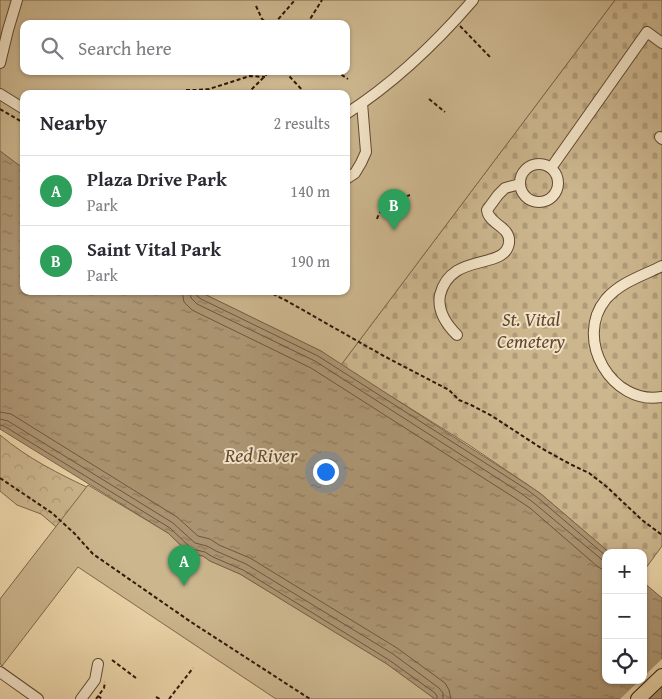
<!DOCTYPE html>
<meta charset="utf-8">
<style>
:root{--surface:#fff;--page:#f2f2f3;--text:#2b2b33;--muted:#7c7c81;--line:#e1e1e2;--accent:#db2777}
body{margin:0;font-family:"Gentium Book Plus",serif;background:var(--page);color:var(--text)}
.controls{position:absolute;right:15px;bottom:15px;display:grid;overflow:hidden;border-radius:10px;box-shadow:0 1px 4px #0004}
.controls button{width:45px;height:45px;display:grid;place-items:center;padding:0;border:0;border-bottom:1px solid var(--line);background:var(--surface);color:var(--text);font:25px sans-serif}
.you{position:absolute;left:325px;top:471px;width:18px;height:18px;margin:-12px;border:4px solid #fff;border-radius:50%;background:#1a73e8;box-shadow:0 0 0 8px #1a73e833}
.badge{display:grid;place-items:center;width:32px;height:32px;border-radius:50%;background:var(--accent);color:#fff;font-size:16px;font-weight:700}
.pin{position:absolute;translate:-50% -41px;filter:drop-shadow(0 1px 2px #0008)}
.pin::after{content:'';position:absolute;top:26px;width:18px;height:15px;background:inherit;clip-path:polygon(0 0,100% 0,50% 100%)}
.list{margin:0;padding:0;list-style:none}
h2{display:flex;justify-content:space-between;align-items:center;height:65px;margin:0;padding:0 20px;font-size:21px}
h2 small{font-size:16px;font-weight:400;color:var(--muted)}
.list li{display:grid;grid-template-columns:32px 1fr auto;gap:15px;align-items:center;box-sizing:border-box;height:70px;padding:0 20px;border-top:1px solid var(--line)}
.list b{display:block;font-size:19px;white-space:nowrap}
.list p{margin:0;font-size:16px;white-space:nowrap;color:var(--muted)}
.list em{font-size:16px;font-style:normal;color:var(--muted)}
.icon{flex:none;width:28px;height:28px;fill:none;stroke:currentColor;stroke-width:2;stroke-linecap:round;stroke-linejoin:round}
.map{position:relative;flex:none;width:662px;height:699px;overflow:hidden}
.search{position:absolute;background:var(--surface);box-shadow:0 1px 4px #0004;left:20px;top:20px;width:330px;height:55px;display:flex;align-items:center;gap:12px;box-sizing:border-box;padding:0 18px;border-radius:10px;color:var(--muted);font-size:19px}
.panel{position:absolute;background:var(--surface);box-shadow:0 1px 4px #0004;left:20px;top:90px;width:330px;height:205px;border-radius:10px}
.map>svg:first-child{display:block}
.forest{fill:url(#forest-crowns);stroke:#7e674a}
.cemetery{fill:url(#cemetery-stones);stroke:#7e674a}
.green{fill:#ccb68e;stroke:#7e674a;fill-rule:evenodd}
.water{fill:url(#water-ripples);stroke:#7b6348}
.pier{fill:#ecd6aa}
.lines{fill:none;stroke-linecap:round;stroke-linejoin:round}
.shore{stroke:#6e563d;stroke-width:1}
.minor-casing{stroke:#604830;stroke-width:12}
.major-casing{stroke:#311807;stroke-width:16}
.path{stroke:#311807;stroke-width:2;stroke-dasharray:4 2.5;stroke-linecap:butt}
.minor{stroke:#f3e4c8;stroke-width:10}
.major{stroke:#ecd6aa;stroke-width:14}
.labels{text-anchor:middle;dominant-baseline:central;stroke-width:4;stroke-linejoin:round;paint-order:stroke}
.park-label{font-size:19px;font-style:italic;fill:#604730;stroke:#f3e4c8}
.water-label{font-size:20px;font-style:italic;fill:#624a32;stroke:#f3e4c8}
</style>
<div class="map">
<svg width="662" height="699" viewBox="0 0 662 699">
<defs>
<pattern id="forest-crowns" width="20" height="18" patternUnits="userSpaceOnUse" patternTransform="scale(1.25)"><rect width="20" height="18" fill="#ccb68e"/><path d="M2 6a3 3 0 1 1 6 0M12 15a3 3 0 1 1 6 0" fill="none" stroke="#b09c79"/></pattern>
<pattern id="cemetery-stones" width="16" height="16" patternUnits="userSpaceOnUse" patternTransform="scale(1.25)"><rect width="16" height="16" fill="#ccb68e"/><path d="M2 7V4a2 2 0 0 1 4 0v3zM10 15v-3a2 2 0 0 1 4 0v3z" fill="#b09c79"/></pattern>
<pattern id="water-ripples" width="26" height="14" patternUnits="userSpaceOnUse" patternTransform="scale(1.25)"><rect width="26" height="14" fill="#ac9573"/><path d="M2 4q2-2 4 0t4 0M15 11q2-2 4 0t4 0" fill="none" stroke="#8d795c"/></pattern>
</defs>
<rect width="100%" height="100%" fill="#ecd6aa"/>
<filter id="stains"><feTurbulence type="fractalNoise" baseFrequency=".004" numOctaves="4"/><feColorMatrix values="0 0 0 0 .2 0 0 0 0 .09 0 0 0 0 .02 0 0 0 .5 -.17"/></filter>
<radialGradient id="worn" r=".72"><stop offset=".6" stop-color="#630" stop-opacity="0"/><stop offset="1" stop-color="#630" stop-opacity=".3"/></radialGradient>
<path class="forest" d="M 0,435 C 27,458 59,474 91,489 L 61,531 L 41,514 L 17,505 L 0,491 Z"/>
<path class="cemetery" d="M 615,0 L 662,0 L 662,546 L 643,572 L 643,553 L 610,553 L 541,494 L 528,485 L 469,445 L 341,365 Z"/>
<path class="green" d="M 0,0 L 615,0 L 341,365 L 321,351 L 198,291 L 346,291 L 346,94 L 24,94 L 24,169 L 0,151 ZM 24,24 L 346,24 L 346,71 L 24,71 Z
M 88,485 L 168,533 L 190,554 L 203,556 L 210,561 L 240,574 L 387,664 L 435,699 L 276,699 L 78,567 L 2,666 L 0,663 L 0,599 Z"/>
<path class="water" d="M 0,151 L 24,169 L 24,291 L 198,291 L 321,351 L 528,485 L 541,494 L 610,553 L 606,553 L 606,680 L 643,680 L 643,582 L 662,598 L 662,699 L 435,699 L 387,664 L 240,574 L 210,561 L 203,556 L 190,554 L 168,533 L 0,429 Z"/>
<path class="pier" d="M 662,659 L 662,684 L 647,699 L 620,699 L 640,680 L 643,680 L 643,677 Z"/>
<g class="lines">
<path class="shore" d="M 182,291 L 184,302 L 192,310 L 311,368 L 518,500 L 530,508 L 598,567 L 606,571
M 190,291 L 191,298 L 197,304 L 315,361 L 522,494 L 534,503 L 606,563
M 196,291 L 197,296 L 201,299 L 318,356 L 526,489 L 538,498 L 606,556
M 0,412 L 11,414 L 177,517 L 198,536 L 210,539 L 219,545 L 250,558 L 397,648 L 445,683 L 449,690 L 451,699
M 0,419 L 8,421 L 173,523 L 195,543 L 207,546 L 216,551 L 246,564 L 393,654 L 439,688 L 443,693 L 443,699
M 0,425 L 4,426 L 170,528 L 192,549 L 205,552 L 213,557 L 243,570 L 389,660 L 435,693 L 437,696 L 437,699"/>
<g class="minor-casing">
<path id="minor" d="M 0,63 L 8,30 L 17,0
M 0,94 L 24,109
M 346,114 C 394,83 436,43 473,0
M 660,137 L 662,139
M520 183a19 19 0 1 1 38 0a19 19 0 1 1-38 0Z
M 551,168 L 647,32 L 662,43
M 346,179 L 355,173 L 361,163 L 366,152 L 362,103
M 662,266 C 642,276 621,282 606,299 C 573,339 612,406 662,397
M 457,335 C 447,325 437,311 440,295 C 451,251 505,271 509,243 C 511,226 489,225 487,210 L 498,195 L 505,188 L 520,184
M 0,672 L 38,699
M 81,699 L 95,680 L 98,664"/>
</g>
<g class="major-casing">
<path id="major" d="M 638,699 L 662,676"/>
</g>
<path class="path" d="M 256,6 L 262,19 L 268,24
M 274,24 L 295,0
M 307,24 L 322,0
M 460,26 L 490,57
M 286,71 L 290,77 L 306,94
M 336,71 L 348,79
M 186,90 L 195,90 L 209,89 L 250,76 L 265,77
M 247,94 L 270,71
M 429,99 L 445,112
M 0,109 L 24,123
M 377,219 C 381,205 397,200 410,195
M 267,291 L 287,301 L 382,355 L 449,390 L 459,400 L 471,405 L 492,416 L 541,448 L 570,464 L 589,473 L 607,487 L 642,520 L 662,535
M 0,478 L 52,513 L 74,533 L 93,554 L 191,622 L 310,699
M 112,660 L 136,678
M 98,696 L 102,699
M 156,697 L 160,699
M 96,699 L 104,688 L 105,682
M 169,699 L 193,668"/>
<use href="#minor" class="minor"/>
<use href="#major" class="major"/>
</g>
<g class="labels">
<g class="park-label">
<text x="531" y="319">St. Vital<tspan x="531" dy="22">Cemetery</tspan></text>
</g>
<g class="water-label">
<text x="261" y="454">Red River</text>
</g>
</g>
<rect width="100%" height="100%" filter="url(#stains)"/>
<rect width="100%" height="100%" fill="url(#worn)"/>
</svg>
<div class="controls">
<button>+</button>
<button>−</button>
<button><svg class="icon" aria-label="locate" viewBox="0 0 24 24"><circle cx="12" cy="12" r="6"/><path d="M12 2v4M12 18v4M2 12h4M18 12h4"/></svg></button>
</div>
<div class="you"></div>
<div class="pin badge" style="left:184px;top:586px;background:#2e9e5b">A</div>
<div class="pin badge" style="left:394px;top:230px;background:#2e9e5b">B</div>
<div class="search"><svg class="icon" aria-label="search" viewBox="0 0 24 24"><circle cx="10" cy="10" r="6"/><path d="M15 15l6 6"/></svg>Search here</div>
<section class="panel">
<h2>Nearby<small>2 results</small></h2>
<ul class="list">
<li><span class="badge" style="background:#2e9e5b">A</span><div><b>Plaza Drive Park</b><p>Park</p></div><em>140 m</em></li>
<li><span class="badge" style="background:#2e9e5b">B</span><div><b>Saint Vital Park</b><p>Park</p></div><em>190 m</em></li>
</ul>
</section>
</div>
